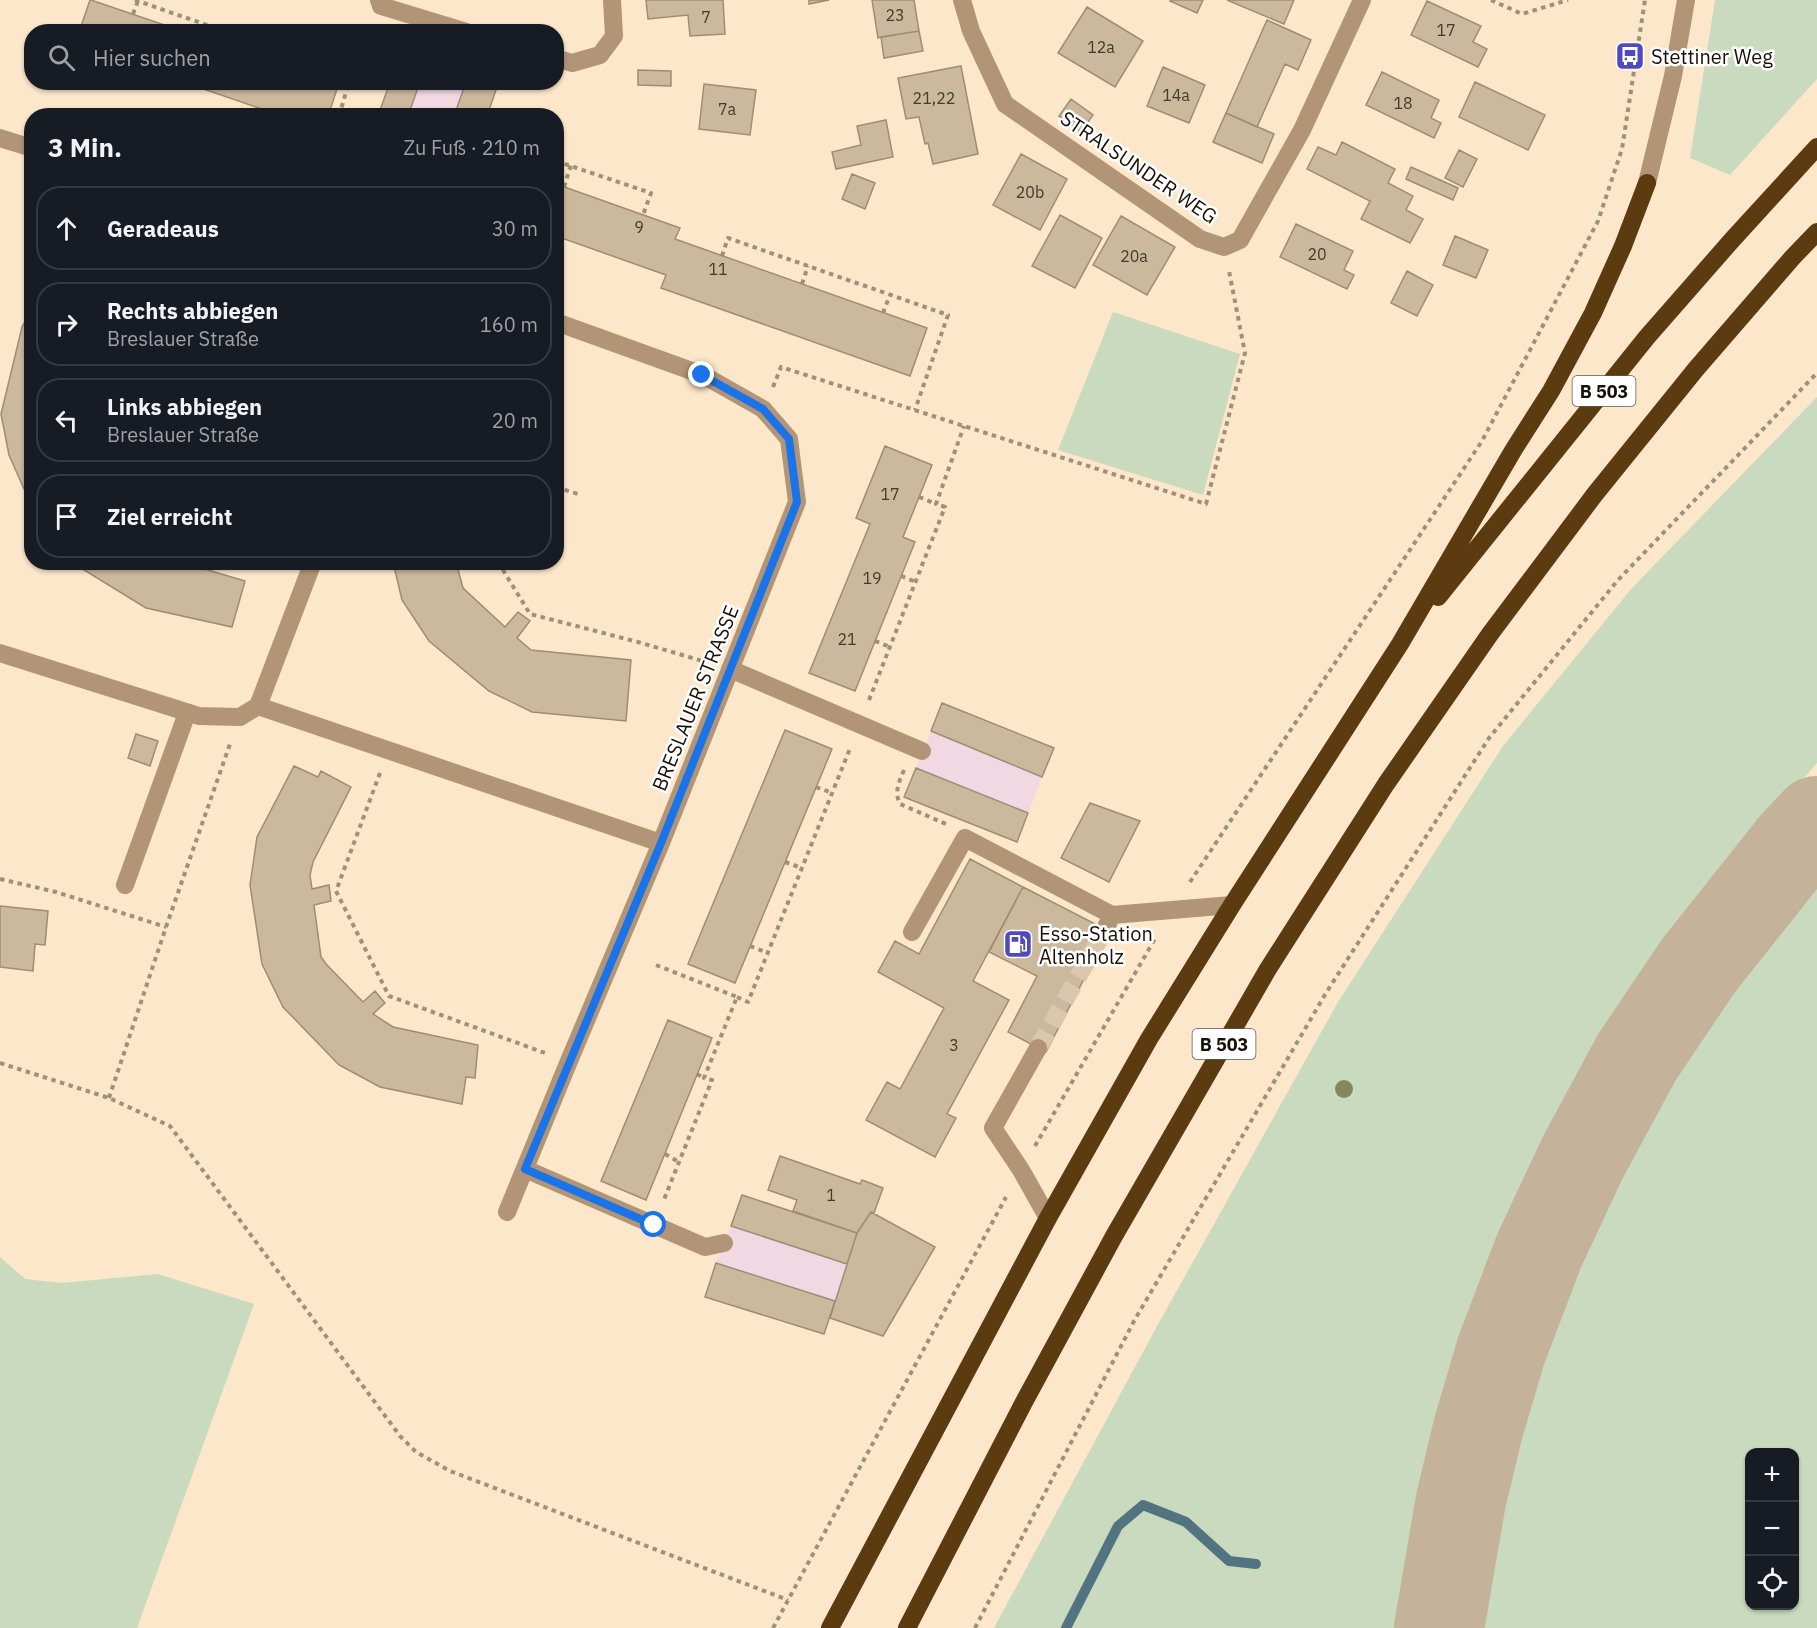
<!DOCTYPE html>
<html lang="de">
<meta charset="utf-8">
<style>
:root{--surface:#171b24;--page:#242831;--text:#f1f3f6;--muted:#9ea1a6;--line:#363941}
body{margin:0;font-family:"IBM Plex Sans",sans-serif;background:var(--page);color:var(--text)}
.controls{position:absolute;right:18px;bottom:18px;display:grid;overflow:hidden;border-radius:12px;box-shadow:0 2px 4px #0004}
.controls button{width:54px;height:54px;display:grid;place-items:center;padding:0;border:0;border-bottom:2px solid var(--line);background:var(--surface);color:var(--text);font:30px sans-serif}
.stop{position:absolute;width:18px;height:18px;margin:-14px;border:4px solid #1a73e8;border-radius:50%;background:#fff}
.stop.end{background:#1a73e8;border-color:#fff;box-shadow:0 2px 6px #0008}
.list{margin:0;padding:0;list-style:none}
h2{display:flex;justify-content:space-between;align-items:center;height:78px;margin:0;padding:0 24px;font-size:26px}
h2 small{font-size:20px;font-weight:400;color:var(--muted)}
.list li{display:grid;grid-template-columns:39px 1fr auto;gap:18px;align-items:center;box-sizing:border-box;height:84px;margin:0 12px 12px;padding:0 12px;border:2px solid var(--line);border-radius:24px}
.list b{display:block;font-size:22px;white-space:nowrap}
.list p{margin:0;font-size:20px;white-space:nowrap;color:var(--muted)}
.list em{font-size:20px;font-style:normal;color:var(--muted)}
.icon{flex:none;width:33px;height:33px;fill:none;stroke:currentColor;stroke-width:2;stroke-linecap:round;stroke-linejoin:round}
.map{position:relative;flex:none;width:1817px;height:1628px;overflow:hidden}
.search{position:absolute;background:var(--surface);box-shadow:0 2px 4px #0004;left:24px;top:24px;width:540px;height:66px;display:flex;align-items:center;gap:15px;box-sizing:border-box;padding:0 21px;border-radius:24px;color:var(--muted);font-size:22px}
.panel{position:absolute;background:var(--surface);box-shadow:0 2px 4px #0004;left:24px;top:108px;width:540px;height:462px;border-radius:24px}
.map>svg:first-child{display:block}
.industrial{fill:#f1d8e2}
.green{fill:#c9dabe;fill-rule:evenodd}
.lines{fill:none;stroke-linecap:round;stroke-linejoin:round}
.stream{stroke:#527380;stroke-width:10}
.taxiway{stroke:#c4b29a;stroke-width:90}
.building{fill:#ccb89c;stroke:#9f8c72;stroke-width:1.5}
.minor-tunnel{stroke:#dac7ad;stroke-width:18;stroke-dasharray:18 9;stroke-linecap:butt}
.path{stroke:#9f8f7b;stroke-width:4;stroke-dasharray:4.5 4.5;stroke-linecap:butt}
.minor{stroke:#b29577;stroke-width:18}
.highway{stroke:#5d3b11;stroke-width:18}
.tree{fill:#82895b}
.route{stroke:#1a73e8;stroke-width:8}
.labels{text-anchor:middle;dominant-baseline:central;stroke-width:5;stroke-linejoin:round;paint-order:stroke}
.number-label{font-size:16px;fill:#443a2c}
.shield{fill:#fff;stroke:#5d5851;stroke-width:1.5}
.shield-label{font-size:18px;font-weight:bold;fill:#171007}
.poi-label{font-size:20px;fill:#171007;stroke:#fff;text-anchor:start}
.street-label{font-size:20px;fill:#171007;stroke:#fff}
</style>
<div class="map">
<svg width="1817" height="1628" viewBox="0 0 1817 1628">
<rect width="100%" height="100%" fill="#fce7ca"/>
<path class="industrial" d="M 420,83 L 466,83 L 454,115 L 408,116 Z
M 931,731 L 1042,777 L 1028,813 L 916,768 Z
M 731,1226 L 847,1264 L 835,1301 L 716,1263 Z"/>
<path class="green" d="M 1715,0 L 1817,0 L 1817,79 L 1730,175 L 1690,158 Z
M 1113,312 L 1240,354 L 1203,495 L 1058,450 Z
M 1817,397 L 1817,763 L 1670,931 L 1575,1089 L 1478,1290 L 1420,1515 L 1400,1628 L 994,1628 L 1156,1328 L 1338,1002 L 1503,746 L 1632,588 Z
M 1817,873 L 1817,1628 L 1480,1628 L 1484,1577 L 1498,1519 L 1537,1375 L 1587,1242 L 1641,1132 L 1706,1019 L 1796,895 ZM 1750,1452 L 1794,1452 L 1794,1606 L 1750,1606 Z
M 0,1257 L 25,1279 L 62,1283 L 158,1274 L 254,1304 L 137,1628 L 0,1628 Z"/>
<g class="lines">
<path class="stream" d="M 1066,1628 L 1118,1526 L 1143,1505 L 1186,1522 L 1229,1561 L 1256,1564"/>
<path class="taxiway" d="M 1439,1628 L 1461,1500 L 1478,1429 L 1501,1351 L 1539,1251 L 1583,1157 L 1637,1057 L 1699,965 L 1796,843 L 1817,821"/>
</g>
<path class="building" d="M 90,0 L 91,0 L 185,32 L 79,32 Z
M 646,0 L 723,0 L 725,34 L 690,36 L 688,15 L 648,19 Z
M 809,0 L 829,0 L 809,4 Z
M 872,0 L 914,0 L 919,31 L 878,38 Z
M 1171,0 L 1203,0 L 1197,13 L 1170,1 Z
M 1227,0 L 1294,0 L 1284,24 Z
M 1427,1 L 1481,26 L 1473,42 L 1487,49 L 1478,67 L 1411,35 Z
M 1087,7 L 1143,41 L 1115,87 L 1058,53 Z
M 1267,20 L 1311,40 L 1298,70 L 1285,64 L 1257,127 L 1226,113 Z
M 919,31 L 923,51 L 884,58 L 881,37 Z
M 961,66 L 978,154 L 933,164 L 928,143 L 925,144 L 919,117 L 906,119 L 898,78 Z
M 1163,67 L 1205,85 L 1189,123 L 1147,106 Z
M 638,70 L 671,71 L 671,86 L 638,85 Z
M 1382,72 L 1439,100 L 1431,118 L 1441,123 L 1434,138 L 1366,105 Z
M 183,82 L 338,82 L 339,83 L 328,116 L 282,116 Z
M 390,82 L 420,82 L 408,116 L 378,116 Z
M 466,82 L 483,82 L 497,87 L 487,116 L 454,116 Z
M 1475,82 L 1545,115 L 1528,150 L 1459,117 Z
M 704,84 L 756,90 L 750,135 L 699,129 Z
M 1071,99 L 1093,115 L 1081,132 L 1059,116 Z
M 1226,113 L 1274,134 L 1262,163 L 1213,142 Z
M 886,120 L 893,157 L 836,169 L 832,152 L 861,145 L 857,126 Z
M 1342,142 L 1395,169 L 1388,183 L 1413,196 L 1406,210 L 1423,219 L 1410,243 L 1361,219 L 1370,201 L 1307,169 L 1318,147 L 1336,155 Z
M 1459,150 L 1477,159 L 1463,187 L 1445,178 Z
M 1021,154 L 1067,179 L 1040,230 L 993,205 Z
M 1411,167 L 1458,188 L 1453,200 L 1406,179 Z
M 852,174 L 875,183 L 865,209 L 842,199 Z
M 556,184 L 680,228 L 675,239 L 927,328 L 910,376 L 661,288 L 666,275 L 556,236 Z
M 1060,215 L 1102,238 L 1075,288 L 1032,266 Z
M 1121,216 L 1175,247 L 1147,295 L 1093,265 Z
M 1296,224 L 1353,251 L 1344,270 L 1354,275 L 1347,289 L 1280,257 Z
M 1455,236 L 1488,250 L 1476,278 L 1443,265 Z
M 1407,271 L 1433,285 L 1417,316 L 1391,303 Z
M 32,309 L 32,507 L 9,455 L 1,414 L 22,327 Z
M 885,446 L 932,465 L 903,537 L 915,542 L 855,691 L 809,673 L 870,524 L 856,518 Z
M 71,562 L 181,562 L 245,581 L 232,627 L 146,608 Z
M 393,562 L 456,562 L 463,588 L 505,627 L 518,612 L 530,621 L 517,638 L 531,650 L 631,660 L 626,721 L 532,712 L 489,691 L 429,641 L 402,600 Z
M 942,703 L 1054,748 L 1042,777 L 931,731 Z
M 785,730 L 832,749 L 735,983 L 688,964 Z
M 136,734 L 158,741 L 150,766 L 128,758 Z
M 294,766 L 318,777 L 321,771 L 351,787 L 313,862 L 310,875 L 312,889 L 329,885 L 331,901 L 314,905 L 321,957 L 327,965 L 363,1002 L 375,991 L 385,1003 L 373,1014 L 393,1027 L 478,1045 L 475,1078 L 466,1077 L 462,1104 L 380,1087 L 339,1065 L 283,1007 L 262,964 L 250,885 L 257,837 Z
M 916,768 L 1028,813 L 1017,842 L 904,797 Z
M 1090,803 L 1140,821 L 1109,882 L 1061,858 Z
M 970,859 L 1023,887 L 973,981 L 1009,1000 L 947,1114 L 956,1118 L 935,1157 L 866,1120 L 887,1082 L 900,1089 L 944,1008 L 878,972 L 895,941 L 919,954 Z
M 1023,887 L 1109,931 L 1046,1052 L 1008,1032 L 1037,976 L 989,952 Z
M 0,906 L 48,911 L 45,945 L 35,944 L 33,971 L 0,967 Z
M 668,1020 L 712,1038 L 646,1200 L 601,1181 Z
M 780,1156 L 860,1184 L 862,1180 L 883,1188 L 874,1213 L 871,1212 L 857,1233 L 793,1211 L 797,1200 L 768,1190 Z
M 742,1195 L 857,1233 L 847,1264 L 731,1226 Z
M 871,1212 L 935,1247 L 883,1336 L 830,1318 L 857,1233 Z
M 716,1263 L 835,1301 L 824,1334 L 705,1297 Z"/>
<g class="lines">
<path class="minor-tunnel" d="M 1038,1048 L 1105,929"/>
<path class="path" d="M 135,0 L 227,32
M 1491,0 L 1522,14 L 1568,0
M 133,14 L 138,1
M 207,32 L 209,25
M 339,116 L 349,82
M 556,161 L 651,193 L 643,215
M 564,187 L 571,165
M 722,256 L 728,238 L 948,315 L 915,410
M 802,284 L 808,266
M 883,313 L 890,295
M 773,387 L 781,367 L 1206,504 L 1245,353 L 1229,271
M 556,487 L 578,494
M 919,497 L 936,504
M 498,562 L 530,614 L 638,642 L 706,662
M 901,576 L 916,582
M 875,641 L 890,647
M 869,700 L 945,507 L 936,504 L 964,426
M 904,770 C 899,782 894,792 900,804 L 946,824
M 380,773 L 336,891 L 389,996 L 545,1053
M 816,787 L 832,793
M 785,862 L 802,868
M 0,879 L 56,892 L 166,927
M 1190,882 L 1482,441 L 1598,221 L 1622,149 L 1645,0
M 750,946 L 768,953
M 656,965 L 737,997 L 704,1078 L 712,1080 L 663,1202
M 737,997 L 748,1002 L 851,746
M 0,1063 L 109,1098 L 170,1126 L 400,1436 L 416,1452 L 450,1471 L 788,1600
M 697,1074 L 704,1078
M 109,1098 L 166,927 L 231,741
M 1035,1146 L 1156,937
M 665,1154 L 679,1162
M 773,1628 L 1006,1197
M 975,1628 L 1134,1321 L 1326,993 L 1489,738 L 1618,580 L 1817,373"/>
<path class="minor" d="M 379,0 L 381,6 L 467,32
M 962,0 L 971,31 L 1005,104 L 1200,239 L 1224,247 L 1240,240 L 1302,130 L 1362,0
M 556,58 L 572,63 L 600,55 L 614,36 L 612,0
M 0,138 L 32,148
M 1647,183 L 1673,76 L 1686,0
M 0,653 L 199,716 L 240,717 L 258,706 L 661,843
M 730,669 L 922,751
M 258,706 L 313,562
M 125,885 L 187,713
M 1105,929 L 1112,915 L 1232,905
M 912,932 L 965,838 L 1112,915
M 1038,1048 L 993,1128 L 1021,1170 L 1048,1218
M 525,1169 L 705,1247 L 724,1243
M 507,1212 L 569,1061 L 661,843 L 797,502 L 789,439 L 763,409 L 703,375 L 556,322"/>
<path class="highway" d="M 1438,597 L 1647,337 L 1732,240 L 1817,147
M 830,1628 L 1048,1218 L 1149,1039 L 1232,905 L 1400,644 L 1514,449 L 1551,391 L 1593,313 L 1623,246 L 1647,183
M 907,1628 L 1024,1402 L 1114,1236 L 1268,969 L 1386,784 L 1490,634 L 1595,494 L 1696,369 L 1792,258 L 1817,232"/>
</g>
<circle class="tree" cx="1344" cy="1089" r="9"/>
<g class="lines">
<path class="route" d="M 654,1225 L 525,1169 L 661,843 L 797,502 L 789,439 L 763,409 L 702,375"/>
</g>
<defs>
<g id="bus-square" transform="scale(1.5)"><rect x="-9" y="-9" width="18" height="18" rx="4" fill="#504ac1" stroke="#fff"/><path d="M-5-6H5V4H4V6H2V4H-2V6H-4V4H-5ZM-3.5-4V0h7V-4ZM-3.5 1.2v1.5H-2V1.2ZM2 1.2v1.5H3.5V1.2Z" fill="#fff"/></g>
<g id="fuel-square" transform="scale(1.5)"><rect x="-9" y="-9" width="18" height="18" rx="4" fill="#504ac1" stroke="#fff"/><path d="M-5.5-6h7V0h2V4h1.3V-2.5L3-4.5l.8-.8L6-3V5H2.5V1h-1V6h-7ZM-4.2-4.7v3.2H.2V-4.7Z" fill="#fff"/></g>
</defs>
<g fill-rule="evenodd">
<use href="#bus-square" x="1630" y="56"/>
<use href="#fuel-square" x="1018" y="944"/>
</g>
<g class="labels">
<g class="number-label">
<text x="895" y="15">23</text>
<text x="706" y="17">7</text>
<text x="1446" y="30">17</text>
<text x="1101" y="47">12a</text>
<text x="1176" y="95">14a</text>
<text x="934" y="98">21,22</text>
<text x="1403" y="103">18</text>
<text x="727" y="109">7a</text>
<text x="1030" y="192">20b</text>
<text x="639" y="227">9</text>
<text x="1317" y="254">20</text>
<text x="1134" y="256">20a</text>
<text x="718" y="269">11</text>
<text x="890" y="494">17</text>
<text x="872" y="578">19</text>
<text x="847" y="639">21</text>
<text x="954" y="1045">3</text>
<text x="831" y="1195">1</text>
</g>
<g class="shield">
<rect x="1572.5" y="376" width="63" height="30" rx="4.5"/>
<rect x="1192.5" y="1029" width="63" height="30" rx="4.5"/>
</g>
<g class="shield-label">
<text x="1604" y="391">B 503</text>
<text x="1224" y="1044">B 503</text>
</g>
<g class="poi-label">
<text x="1651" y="56">Stettiner Weg</text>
<text x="1039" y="933">Esso-Station<tspan x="1039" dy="23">Altenholz</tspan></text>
</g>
<g class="street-label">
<text transform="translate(1139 167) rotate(34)">STRALSUNDER WEG</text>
<text transform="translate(695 698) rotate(-68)">BRESLAUER STRASSE</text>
</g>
</g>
</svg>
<div class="controls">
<button>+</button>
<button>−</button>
<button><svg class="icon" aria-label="locate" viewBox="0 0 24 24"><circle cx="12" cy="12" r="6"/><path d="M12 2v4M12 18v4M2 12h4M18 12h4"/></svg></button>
</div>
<div class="stop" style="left:654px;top:1225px"></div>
<div class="stop end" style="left:702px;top:375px"></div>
<div class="search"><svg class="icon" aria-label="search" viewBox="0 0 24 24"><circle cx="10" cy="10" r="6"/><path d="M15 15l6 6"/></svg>Hier suchen</div>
<section class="panel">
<h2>3 Min.<small>Zu Fuß · 210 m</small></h2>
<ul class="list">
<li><svg class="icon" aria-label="ahead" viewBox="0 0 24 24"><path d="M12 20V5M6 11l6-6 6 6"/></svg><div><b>Geradeaus</b></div><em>30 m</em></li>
<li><svg class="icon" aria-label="right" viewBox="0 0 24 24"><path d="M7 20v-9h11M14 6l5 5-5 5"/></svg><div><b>Rechts abbiegen</b><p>Breslauer Straße</p></div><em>160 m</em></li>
<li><svg class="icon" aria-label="left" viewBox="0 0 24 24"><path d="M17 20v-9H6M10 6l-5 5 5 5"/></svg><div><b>Links abbiegen</b><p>Breslauer Straße</p></div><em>20 m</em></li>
<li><svg class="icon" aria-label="arrive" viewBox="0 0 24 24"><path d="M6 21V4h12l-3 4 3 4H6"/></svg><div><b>Ziel erreicht</b></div></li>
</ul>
</section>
</div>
